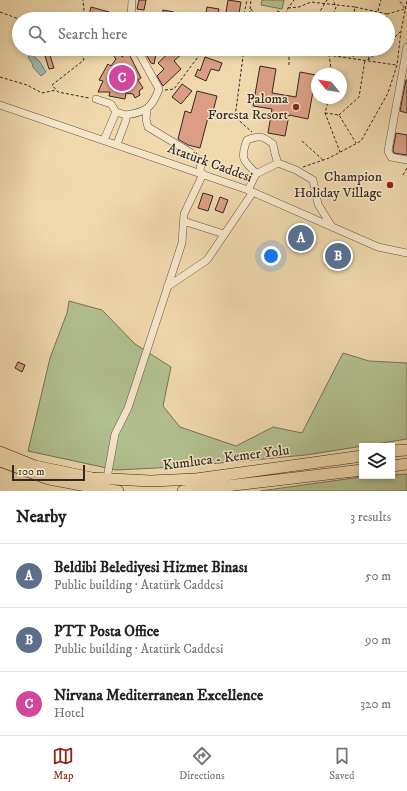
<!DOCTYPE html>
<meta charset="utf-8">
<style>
:root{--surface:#fff;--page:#f2f2f2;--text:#222;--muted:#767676;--line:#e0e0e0;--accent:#8f2418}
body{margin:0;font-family:"IM FELL DW Pica",serif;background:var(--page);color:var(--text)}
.controls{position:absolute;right:12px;bottom:12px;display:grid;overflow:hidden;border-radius:0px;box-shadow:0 2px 6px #0003}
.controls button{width:36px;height:36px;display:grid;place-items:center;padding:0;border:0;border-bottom:1px solid var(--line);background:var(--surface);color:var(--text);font:20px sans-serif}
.compass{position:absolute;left:311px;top:68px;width:36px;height:36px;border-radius:50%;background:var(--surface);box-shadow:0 2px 6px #0003;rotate:300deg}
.scale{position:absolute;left:12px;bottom:10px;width:73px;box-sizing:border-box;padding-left:4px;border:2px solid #342822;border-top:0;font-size:11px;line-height:14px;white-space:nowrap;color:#342822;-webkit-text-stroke:3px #f5e6c9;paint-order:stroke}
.you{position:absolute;left:271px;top:256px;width:14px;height:14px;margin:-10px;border:3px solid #fff;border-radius:50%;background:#1a73e8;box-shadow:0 0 0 6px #1a73e833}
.badge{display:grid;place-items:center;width:26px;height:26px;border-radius:50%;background:var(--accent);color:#fff;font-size:13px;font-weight:700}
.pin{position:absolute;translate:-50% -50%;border:2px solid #fff;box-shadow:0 1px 4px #0006}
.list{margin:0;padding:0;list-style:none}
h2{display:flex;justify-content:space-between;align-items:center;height:52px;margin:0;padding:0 16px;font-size:17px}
h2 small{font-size:13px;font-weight:400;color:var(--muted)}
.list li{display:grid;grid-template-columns:26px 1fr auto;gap:12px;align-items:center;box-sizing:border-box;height:64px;padding:0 16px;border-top:1px solid var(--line)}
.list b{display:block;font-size:15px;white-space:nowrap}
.list p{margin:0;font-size:13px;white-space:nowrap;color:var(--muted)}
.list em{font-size:13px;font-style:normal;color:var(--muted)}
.icon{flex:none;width:22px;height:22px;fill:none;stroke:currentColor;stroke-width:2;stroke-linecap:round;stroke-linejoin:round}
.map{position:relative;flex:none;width:407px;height:491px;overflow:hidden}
.search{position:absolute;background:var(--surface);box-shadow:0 2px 6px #0003;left:12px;right:12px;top:12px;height:44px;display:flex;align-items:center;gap:10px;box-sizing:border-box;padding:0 14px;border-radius:22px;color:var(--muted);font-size:15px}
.sheet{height:244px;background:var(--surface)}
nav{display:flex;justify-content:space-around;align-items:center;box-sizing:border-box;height:56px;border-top:1px solid var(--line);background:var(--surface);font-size:11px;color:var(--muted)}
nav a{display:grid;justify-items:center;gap:2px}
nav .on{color:var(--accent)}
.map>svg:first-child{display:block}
.green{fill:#b2c08f;stroke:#737458}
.water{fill:#9db8b3;stroke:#737e79}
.building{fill:#db9e85;stroke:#342822}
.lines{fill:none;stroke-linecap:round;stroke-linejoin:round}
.minor-casing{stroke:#635444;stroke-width:8}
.highway-casing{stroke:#342822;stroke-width:12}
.path{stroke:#342822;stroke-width:1;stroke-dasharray:3 2;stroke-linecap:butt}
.minor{stroke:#f5e6c9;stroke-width:7}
.highway{stroke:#efd8ac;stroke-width:11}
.poi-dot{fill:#8f2418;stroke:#f5e6c9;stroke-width:1.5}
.labels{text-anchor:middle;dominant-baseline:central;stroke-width:3;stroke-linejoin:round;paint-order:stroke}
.poi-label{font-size:14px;fill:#342822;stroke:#f5e6c9;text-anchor:end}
.street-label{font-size:14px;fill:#342822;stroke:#f5e6c9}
</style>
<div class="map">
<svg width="407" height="491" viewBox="0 0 407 491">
<rect width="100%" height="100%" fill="#efd8ac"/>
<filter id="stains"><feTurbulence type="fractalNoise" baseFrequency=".005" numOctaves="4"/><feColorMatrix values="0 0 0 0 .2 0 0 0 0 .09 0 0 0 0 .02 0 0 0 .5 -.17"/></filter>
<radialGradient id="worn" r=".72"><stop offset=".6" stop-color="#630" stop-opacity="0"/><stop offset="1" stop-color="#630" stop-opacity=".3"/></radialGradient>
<path class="green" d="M 262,0 L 284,0 L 282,9 L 261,5 Z
M 69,301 L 102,310 L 135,344 L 171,367 L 163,406 L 180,427 L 236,446 L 273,427 L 302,433 L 343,353 L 369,361 L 407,363 L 407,439 L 306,455 L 177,467 L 116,470 L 28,451 L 50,358 L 67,313 Z
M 407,474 L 407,491 L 260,491 L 368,476 L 392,476 L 392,475 Z"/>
<path class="water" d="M 32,54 L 40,62 L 46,72 L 41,76 L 32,66 L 33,65 L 28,57 Z"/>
<path class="building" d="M 139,0 L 146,0 L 144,10 L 137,9 Z
M 228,0 L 241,2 L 238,19 L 225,18 Z
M 91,7 L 109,12 L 107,19 L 88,19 Z
M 207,7 L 219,9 L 217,19 L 205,19 Z
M 163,10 L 174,12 L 173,19 L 146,19 L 147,13 L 162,15 Z
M 43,49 L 48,49 L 54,68 L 49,69 Z
M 113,49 L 117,49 L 121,51 L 122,57 L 128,52 L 141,78 L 138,80 L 143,88 L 139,91 L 140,95 L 135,98 L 133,94 L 126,93 L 125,99 L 109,96 L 110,92 L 98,92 L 103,81 L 99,80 L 108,64 L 111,66 L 116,59 L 110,51 Z
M 148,49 L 157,49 L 154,64 L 151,63 L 147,56 Z
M 173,49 L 182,49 L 184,52 L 174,61 L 181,69 L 163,86 L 157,76 L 164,69 L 158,63 Z
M 205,57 L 222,63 L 219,71 L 211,69 L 206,81 L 195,76 L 198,69 L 200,71 Z
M 260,66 L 276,69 L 272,93 L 296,97 L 300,72 L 316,75 L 308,119 L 289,115 L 285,136 L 268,133 L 272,109 L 253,106 Z
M 406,80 L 407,80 L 407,113 L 400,111 Z
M 182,84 L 192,91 L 181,104 L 172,97 Z
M 197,91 L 217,96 L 213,111 L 210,110 L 200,148 L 188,145 L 178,139 L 185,111 L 191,113 Z
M 396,133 L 407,135 L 407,155 L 394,153 L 393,150 Z
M 203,193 L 213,196 L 208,211 L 198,208 Z
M 220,197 L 228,200 L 223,213 L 215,210 Z
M 326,250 L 337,252 L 335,260 L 324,257 Z
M 18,362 L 25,365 L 22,372 L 15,368 Z"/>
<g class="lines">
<g class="minor-casing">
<path id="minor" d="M 131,19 L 132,0
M 407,47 L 388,151 L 391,157 L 407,160
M 96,99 L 111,104 L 116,112
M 0,105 L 248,190 L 378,247 L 407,253
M 147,110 L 146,119 L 148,127 L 193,154 L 201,162 L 200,173
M 126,115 C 146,112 152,108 159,89 L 137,49
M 104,140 L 116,112 L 126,115 L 126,120 L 117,144
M 256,173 C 243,161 240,158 247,140 C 259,135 263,136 273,144 L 275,154 L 278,163
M 248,190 L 256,174 L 278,163 L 296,170 L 313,180 L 318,204 L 332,227
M 183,221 L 224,234
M 167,287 L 207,260 L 253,192
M 107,478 L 115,434 L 128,408 L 182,243 L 184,214 L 203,174"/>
</g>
<g class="highway-casing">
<path id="highway" d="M 392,451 L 407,450
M 0,452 L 35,466 L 92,478 L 151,481 L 196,479 L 362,456
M 0,461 L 49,479 L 108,490 L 118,491
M 392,466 L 407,464
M 183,491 L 362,470"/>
</g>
<path class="path" d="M 355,7 L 387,14
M 288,8 L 299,7 L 311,2 L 355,7 L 353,19
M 251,9 L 255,15 L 254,19
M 277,11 L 285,14
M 378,11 L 381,0
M 0,12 L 19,19
M 277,16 L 286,15
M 78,19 L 84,10 L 83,0
M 243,19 L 247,0
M 249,19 L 251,0
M 284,19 L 288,8 L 294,0
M 315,19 L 327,0
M 332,19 L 336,7 L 333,0
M 386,19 L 387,14 L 405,9 L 399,0
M 388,44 L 400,32
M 79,49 L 84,60 L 52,85 L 58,92 L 89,98
M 244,49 L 235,117 L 252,132
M 283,49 L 289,57 L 289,65
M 304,49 L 328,55 L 396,65
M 328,49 L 332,74
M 288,56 L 299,49
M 353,57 L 355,49
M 368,60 L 382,49
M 368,60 L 371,49
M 0,77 L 27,85 L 42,93 L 56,90
M 165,90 L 174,89 L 204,49
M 329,98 L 325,113 L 340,152
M 325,113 L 339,115 L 356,143
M 339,115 L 359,97 L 365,60
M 302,141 L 323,160
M 303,167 L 329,158 L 361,141 L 388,93 L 397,65 L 401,31 L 407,1
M 403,175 L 407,168"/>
<use href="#minor" class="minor"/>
<use href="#highway" class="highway"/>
</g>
<g class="poi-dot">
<circle cx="296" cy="107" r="4"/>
<circle cx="390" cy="185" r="4"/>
</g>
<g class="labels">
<g class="poi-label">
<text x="288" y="99">Paloma<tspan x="288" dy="16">Foresta Resort</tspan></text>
<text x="382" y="177">Champion<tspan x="382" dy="16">Holiday Village</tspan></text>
</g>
<g class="street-label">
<text transform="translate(210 163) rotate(20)">Atatürk Caddesi</text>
<text transform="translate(226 458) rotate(-7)">Kumluca - Kemer Yolu</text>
</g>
</g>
<rect width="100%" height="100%" filter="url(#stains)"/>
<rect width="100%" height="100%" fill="url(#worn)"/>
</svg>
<div class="controls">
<button><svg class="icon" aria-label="layers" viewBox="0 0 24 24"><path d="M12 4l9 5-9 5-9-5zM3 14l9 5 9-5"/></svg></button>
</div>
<svg class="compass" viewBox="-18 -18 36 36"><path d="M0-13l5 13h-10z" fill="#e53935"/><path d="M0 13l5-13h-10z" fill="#767676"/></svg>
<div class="scale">100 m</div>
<div class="you"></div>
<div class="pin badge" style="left:301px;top:238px;background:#5c6f8a">A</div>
<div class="pin badge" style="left:338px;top:256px;background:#5c6f8a">B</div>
<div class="pin badge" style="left:122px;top:78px;background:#d1479c">C</div>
<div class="search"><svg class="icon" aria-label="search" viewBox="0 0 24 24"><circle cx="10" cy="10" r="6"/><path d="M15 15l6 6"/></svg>Search here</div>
</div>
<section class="sheet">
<h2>Nearby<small>3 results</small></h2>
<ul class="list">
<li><span class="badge" style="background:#5c6f8a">A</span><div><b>Beldibi Belediyesi Hizmet Binası</b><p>Public building · Atatürk Caddesi</p></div><em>50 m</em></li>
<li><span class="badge" style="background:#5c6f8a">B</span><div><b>PTT Posta Office</b><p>Public building · Atatürk Caddesi</p></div><em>90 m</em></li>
<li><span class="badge" style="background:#d1479c">C</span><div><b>Nirvana Mediterranean Excellence</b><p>Hotel</p></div><em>320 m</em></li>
</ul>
</section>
<nav>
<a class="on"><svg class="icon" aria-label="map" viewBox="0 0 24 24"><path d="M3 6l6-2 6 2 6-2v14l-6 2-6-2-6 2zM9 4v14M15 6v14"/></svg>Map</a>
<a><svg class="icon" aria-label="directions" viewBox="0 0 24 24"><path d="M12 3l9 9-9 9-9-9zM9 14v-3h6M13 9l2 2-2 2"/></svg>Directions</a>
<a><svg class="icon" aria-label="saved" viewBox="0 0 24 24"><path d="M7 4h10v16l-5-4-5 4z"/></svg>Saved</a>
</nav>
